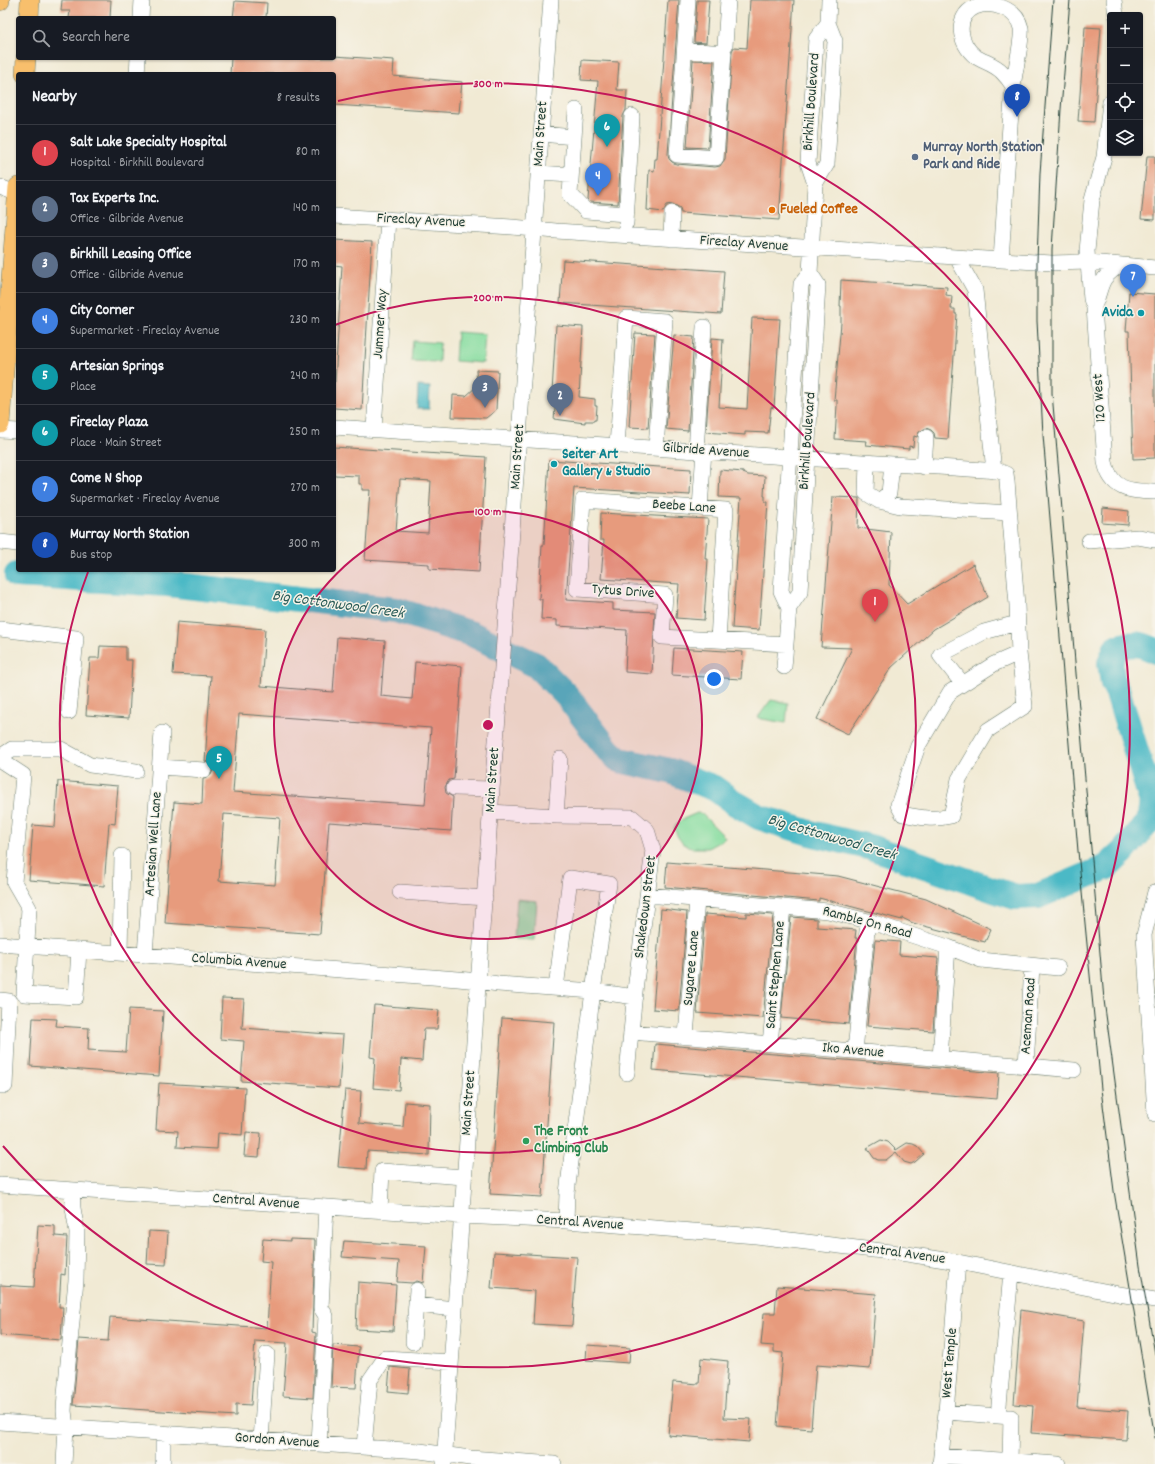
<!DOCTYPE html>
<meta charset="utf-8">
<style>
:root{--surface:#171b24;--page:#242831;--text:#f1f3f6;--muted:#9ea1a6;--line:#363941;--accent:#d93025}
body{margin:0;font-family:Dekko,sans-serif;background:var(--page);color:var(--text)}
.controls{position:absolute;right:12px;top:12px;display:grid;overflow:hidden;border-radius:4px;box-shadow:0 1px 3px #0004}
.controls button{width:36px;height:36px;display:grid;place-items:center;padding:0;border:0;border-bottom:1px solid var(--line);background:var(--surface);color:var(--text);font:20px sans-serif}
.you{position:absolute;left:714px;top:679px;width:14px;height:14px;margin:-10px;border:3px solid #fff;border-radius:50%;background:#1a73e8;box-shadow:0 0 0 6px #1a73e833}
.badge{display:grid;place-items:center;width:26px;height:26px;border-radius:50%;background:var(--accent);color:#fff;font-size:13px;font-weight:700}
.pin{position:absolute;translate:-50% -33px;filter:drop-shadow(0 1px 2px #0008)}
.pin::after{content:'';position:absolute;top:21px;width:14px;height:12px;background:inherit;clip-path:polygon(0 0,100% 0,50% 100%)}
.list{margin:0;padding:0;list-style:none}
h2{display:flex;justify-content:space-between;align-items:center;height:52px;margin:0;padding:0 16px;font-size:17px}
h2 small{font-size:13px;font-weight:400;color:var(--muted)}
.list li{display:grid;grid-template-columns:26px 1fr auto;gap:12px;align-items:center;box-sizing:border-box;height:56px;padding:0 16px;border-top:1px solid var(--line)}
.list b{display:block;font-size:15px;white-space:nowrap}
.list p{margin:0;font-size:13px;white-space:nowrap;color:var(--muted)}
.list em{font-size:13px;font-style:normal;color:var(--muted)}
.icon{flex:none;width:22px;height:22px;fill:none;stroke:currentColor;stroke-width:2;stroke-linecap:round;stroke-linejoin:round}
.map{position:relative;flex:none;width:1155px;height:1464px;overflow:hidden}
.search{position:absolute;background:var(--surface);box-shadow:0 1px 3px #0004;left:16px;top:16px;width:320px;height:44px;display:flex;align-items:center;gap:10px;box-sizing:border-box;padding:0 14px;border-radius:4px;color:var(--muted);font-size:15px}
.panel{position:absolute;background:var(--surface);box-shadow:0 1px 3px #0004;left:16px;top:72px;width:320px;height:500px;border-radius:4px}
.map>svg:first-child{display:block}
.green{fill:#87dda0;stroke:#538d6a}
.water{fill:#4cb9c6;stroke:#367b7d}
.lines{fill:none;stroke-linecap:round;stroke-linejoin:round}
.river{stroke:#4cb9c6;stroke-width:26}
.building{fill:#e79b7d;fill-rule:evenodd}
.minor-casing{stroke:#687a6c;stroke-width:16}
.major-casing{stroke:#687a6c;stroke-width:20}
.minor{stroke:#fff;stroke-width:15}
.major{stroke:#f8bf6c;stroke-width:19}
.tram{stroke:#1f3d34;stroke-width:1}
.ring{fill:none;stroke:#c2185b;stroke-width:2}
.service-dot{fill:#5c6f8a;stroke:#f7f3e8;stroke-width:1.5}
.food-dot{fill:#e8710a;stroke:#f7f3e8;stroke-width:1.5}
.culture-dot{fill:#0f9aa8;stroke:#f7f3e8;stroke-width:1.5}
.leisure-dot{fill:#2e9e5b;stroke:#f7f3e8;stroke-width:1.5}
.labels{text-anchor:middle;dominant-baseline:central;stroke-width:3;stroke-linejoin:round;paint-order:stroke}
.street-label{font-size:15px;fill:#1f3d34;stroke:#f7f3e8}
.service-label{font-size:15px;font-weight:bold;fill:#4e5e75;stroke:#f7f3e8;text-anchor:start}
.food-label{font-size:15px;font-weight:bold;fill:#c56008;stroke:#f7f3e8;text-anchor:start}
.culture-label{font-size:15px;font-weight:bold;fill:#0d838f;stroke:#f7f3e8;text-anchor:end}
.leisure-label{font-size:15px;font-weight:bold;fill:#27864d;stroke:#f7f3e8;text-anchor:start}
.water-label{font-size:16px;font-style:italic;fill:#2a5c58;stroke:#f7f3e8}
.centre{fill:#c2185b;stroke:#f7f3e8;stroke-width:2}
.ring-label{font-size:12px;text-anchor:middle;font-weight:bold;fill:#c2185b;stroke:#f7f3e8;stroke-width:3;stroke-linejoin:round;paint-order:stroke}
</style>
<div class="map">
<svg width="1155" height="1464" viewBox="0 0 1155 1464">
<rect width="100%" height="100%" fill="#f7f3e8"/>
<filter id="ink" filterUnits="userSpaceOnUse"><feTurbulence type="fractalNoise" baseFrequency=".025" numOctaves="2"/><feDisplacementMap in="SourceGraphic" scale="8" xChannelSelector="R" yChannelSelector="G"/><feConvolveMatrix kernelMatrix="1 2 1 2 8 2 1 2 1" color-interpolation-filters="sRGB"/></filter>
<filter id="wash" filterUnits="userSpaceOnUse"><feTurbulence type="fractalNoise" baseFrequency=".012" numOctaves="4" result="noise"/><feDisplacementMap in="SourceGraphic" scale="16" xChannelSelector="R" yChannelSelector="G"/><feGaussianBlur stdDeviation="0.9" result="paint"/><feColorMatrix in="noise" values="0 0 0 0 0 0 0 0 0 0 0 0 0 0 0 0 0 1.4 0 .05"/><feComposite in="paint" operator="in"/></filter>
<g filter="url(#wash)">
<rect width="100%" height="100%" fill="#f1ead4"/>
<path class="green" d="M 457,332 L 485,334 L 483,363 L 455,361 Z
M 413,341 L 440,343 L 439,362 L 411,361 Z
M 771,700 L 788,703 L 786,723 L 762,719 L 758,717 Z
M 697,813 L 702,814 L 725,837 L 724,839 L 708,848 L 693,848 L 683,844 L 678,837 L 674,828 L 681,820 Z
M 517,899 L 537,901 L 534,940 L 514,939 Z"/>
<path class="water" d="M 418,386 L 430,387 L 429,409 L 417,409 Z"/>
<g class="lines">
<path class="river" d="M 17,575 L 168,584 L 396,610 L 472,634 L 536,665 L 567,696 L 608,750 L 619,760 L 670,771 L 714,788 L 735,803 L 759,817 L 810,833 L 873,848 L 994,890 L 1016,897 L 1038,896 L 1107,867 L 1123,852 L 1149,821 L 1152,802 L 1118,693 L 1113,683 L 1110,663 L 1116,648 C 1131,642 1141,643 1155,651"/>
</g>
<g id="blocks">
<path class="building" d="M 62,0 L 111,0 L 110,18 L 69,18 L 70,11 L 61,11 Z
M 668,0 L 679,0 L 668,154 L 669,159 L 672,162 L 676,164 L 715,167 L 720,166 L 725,159 L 732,51 L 734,47 L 747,48 L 750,0 L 794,0 L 779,220 L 681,213 L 680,208 L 673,204 L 667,205 L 663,212 L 647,210 L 649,170 L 654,171 L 655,159 L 657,159 Z
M 697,0 L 709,0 L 706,43 L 694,42 Z
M 235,1 L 267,3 L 266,18 L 233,18 Z
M 1085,27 L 1101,28 L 1094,122 L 1078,121 Z
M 334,56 L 394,60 L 393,76 L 462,82 L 459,113 L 334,105 L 334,74 L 230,74 L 231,58 L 334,58 Z
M 582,60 L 619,62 L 617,90 L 627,90 L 626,110 L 623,116 L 618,204 L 590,202 L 588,200 L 598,81 L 581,80 Z
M 693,60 L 714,61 L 708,148 L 687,147 Z
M 1147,156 L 1155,156 L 1155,220 L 1141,219 Z
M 334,240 L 372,242 L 362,410 L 334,408 L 334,382 L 335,382 L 342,266 L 334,265 Z
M 563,260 L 724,271 L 721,314 L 560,303 Z
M 841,280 L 947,287 L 946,295 L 952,296 L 951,309 L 955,309 L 955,314 L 957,314 L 948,439 L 935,438 L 934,433 L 931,430 L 926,428 L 919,432 L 917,437 L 914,436 L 913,447 L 909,446 L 909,449 L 866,445 L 867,441 L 835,439 L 837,405 L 837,400 L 834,400 L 841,323 L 841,306 L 840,306 Z
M 1129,292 L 1155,294 L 1155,458 L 1133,459 L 1129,331 L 1126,331 Z
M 752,318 L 780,319 L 774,408 L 771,407 L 768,433 L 745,432 L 745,435 L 706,432 L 712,338 L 723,339 L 719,407 L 747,409 Z
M 556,325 L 583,327 L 579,397 L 595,399 L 595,406 L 597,406 L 596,420 L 594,420 L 594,421 L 585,421 L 585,423 L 554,419 L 556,399 L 554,399 L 555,394 L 552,393 Z
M 635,333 L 655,334 L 648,428 L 629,427 Z
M 674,335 L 694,337 L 688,431 L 666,429 Z
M 476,370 L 498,371 L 496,410 L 486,418 L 452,417 L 453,395 L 466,396 L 477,386 Z
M 334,447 L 486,457 L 479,572 L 429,569 L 429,564 L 365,560 L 370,490 L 362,490 L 362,484 L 359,484 L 359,476 L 334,475 ZM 400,479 L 431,481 L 428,533 L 396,531 Z
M 549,460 L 691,469 L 690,495 L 574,488 L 566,600 L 613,603 L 613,610 L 655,612 L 652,674 L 625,672 L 627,630 L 557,626 L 557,620 L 541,619 L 542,599 L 539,599 L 542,545 L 544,545 Z
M 720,470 L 743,472 L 743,473 L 748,475 L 765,476 L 764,496 L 765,496 L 765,502 L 768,502 L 759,630 L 732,628 L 741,498 L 719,497 Z
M 833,497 L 859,498 L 858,528 L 891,532 L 889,585 L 907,604 L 973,564 L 988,597 L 934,629 L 891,668 L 848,734 L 817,719 L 852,648 L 821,647 Z
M 1103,508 L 1129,511 L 1128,525 L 1102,523 Z
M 601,513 L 708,519 L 705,559 L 708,559 L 704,620 L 676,618 L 679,584 L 601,579 L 604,540 L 600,540 Z
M 177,622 L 265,629 L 261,686 L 333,692 L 337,637 L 385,641 L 381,696 L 412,699 L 415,662 L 462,666 L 454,779 L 449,780 L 445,787 L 446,793 L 453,797 L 451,831 L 329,822 L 320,934 L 165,923 L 174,802 L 202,804 L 203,779 L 208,778 L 211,775 L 213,770 L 209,763 L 205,761 L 211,676 L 173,674 ZM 239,714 L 431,728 L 425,805 L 233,792 ZM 224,814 L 280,818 L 275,885 L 219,881 Z
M 100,646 L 126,647 L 126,660 L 132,660 L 129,718 L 86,715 L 90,658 L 99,658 Z
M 674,648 L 743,652 L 741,679 L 672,675 Z
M 58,781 L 118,786 L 115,824 L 109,823 L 104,886 L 29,880 L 33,825 L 55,827 Z
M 667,862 L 838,876 L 926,899 L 991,929 L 985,942 L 913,923 L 902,918 L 902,920 L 819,898 L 819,901 L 665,887 Z
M 661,909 L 687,912 L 679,1011 L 653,1009 Z
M 746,913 L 773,915 L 763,1018 L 697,1013 L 705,914 L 746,917 Z
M 791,917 L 817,919 L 817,927 L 856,930 L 855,938 L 857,938 L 849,1024 L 781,1018 Z
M 875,940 L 900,942 L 899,955 L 938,958 L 933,1031 L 867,1026 Z
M 222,998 L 244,999 L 242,1028 L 343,1035 L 339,1088 L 241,1081 L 244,1041 L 220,1039 Z
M 374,1005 L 439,1010 L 437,1029 L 424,1029 L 422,1061 L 401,1059 L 399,1090 L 373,1088 L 375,1058 L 370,1057 Z
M 129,1009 L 163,1011 L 159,1076 L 30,1066 L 33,1018 L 57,1019 L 56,1026 L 89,1028 L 88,1050 L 126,1052 Z
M 502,1018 L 554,1022 L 542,1197 L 490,1194 Z
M 655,1044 L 999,1073 L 997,1099 L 653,1070 Z
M 159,1083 L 245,1088 L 242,1135 L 218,1133 L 217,1149 L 177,1147 L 178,1131 L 156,1130 Z
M 345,1090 L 361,1091 L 359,1123 L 403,1127 L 405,1102 L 430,1104 L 429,1155 L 367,1151 L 366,1169 L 338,1167 Z
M 246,1132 L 261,1133 L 259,1157 L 244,1156 Z
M 881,1140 L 888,1142 L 896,1150 L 907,1143 L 913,1144 L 917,1146 L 924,1154 L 915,1162 L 911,1164 L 904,1162 L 896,1152 L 886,1160 L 878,1160 L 874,1158 L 867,1148 Z
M 38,1225 L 55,1226 L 55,1236 L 67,1237 L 65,1275 L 61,1274 L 59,1307 L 63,1307 L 61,1340 L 0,1335 L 0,1285 L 34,1287 Z
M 149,1231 L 168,1232 L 166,1265 L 147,1264 Z
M 263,1239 L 290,1241 L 290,1239 L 315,1240 L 312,1332 L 316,1333 L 313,1398 L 283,1396 L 287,1343 L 255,1341 L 251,1405 L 236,1404 L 236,1416 L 73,1405 L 79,1339 L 108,1341 L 110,1317 L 267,1328 L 271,1262 L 261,1261 Z
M 344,1241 L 426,1246 L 423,1283 L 417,1281 L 412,1283 L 397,1282 L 399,1261 L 342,1257 Z
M 494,1252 L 577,1257 L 572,1326 L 533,1324 L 535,1291 L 491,1288 Z
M 358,1282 L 396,1285 L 393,1331 L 356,1329 Z
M 777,1286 L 876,1294 L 870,1369 L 816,1365 L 811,1429 L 777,1426 L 783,1353 L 774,1352 L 774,1346 L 761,1345 L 764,1313 L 775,1313 Z
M 1021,1310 L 1084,1321 L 1077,1407 L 1128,1411 L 1126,1440 L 1031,1433 L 1033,1406 L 1014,1404 Z
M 333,1345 L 359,1347 L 356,1388 L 331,1387 Z
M 587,1345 L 630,1348 L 629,1363 L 586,1360 Z
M 701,1358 L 728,1361 L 724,1418 L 751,1419 L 749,1442 L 668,1435 L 673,1382 L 699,1384 Z
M 390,1367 L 410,1369 L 408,1393 L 388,1391 Z"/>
</g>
</g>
<g filter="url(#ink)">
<use href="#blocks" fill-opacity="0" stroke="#687a6c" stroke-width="1"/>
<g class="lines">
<g class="minor-casing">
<path id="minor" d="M 1114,0 L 1116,15
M 141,18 L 142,0
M 725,46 L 728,0
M 685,50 L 724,53 L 716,158 L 677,155 L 688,0
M 137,74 L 138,58
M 1110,102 L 1104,157 L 1092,200 L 1087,251 L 1091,299 L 1094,307 L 1105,462 C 1111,491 1131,491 1155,492
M 576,110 L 570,194 L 586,211 L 626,214
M 541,134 L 574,137
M 538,173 L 571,175
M 815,184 L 827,164 L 835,41 L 828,23 L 829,0
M 0,187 L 18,194
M 334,216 L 512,227 L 556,231 L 1001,260 L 1052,263 L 1089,262 L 1155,268
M 626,223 L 632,116
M 671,239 L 672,213
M 957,258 L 975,290 L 994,471
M 1001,260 C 1005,203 1008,145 1013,88 C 1014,73 1023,41 1021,28 C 1017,9 992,0 975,7 C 954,17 959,44 976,57 C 984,62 994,64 1002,72 C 1006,76 1010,81 1013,86
M 1095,304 C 1103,283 1099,279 1120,265
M 334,427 L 999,471 L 1006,474 L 1007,481 L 1017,605 L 1019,653 L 1025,706 L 988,730 L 959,779 L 951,816 C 934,820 920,818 903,814 L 898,805 L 918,746 L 950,692 L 994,664 L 1019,653
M 374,429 L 388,219
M 0,430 L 18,431
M 617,446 L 626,318 L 665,321 L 656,448
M 696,451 L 704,327
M 867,463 L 866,493 L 879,501 L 889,493 L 892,465
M 924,467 L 926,437
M 879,501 L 900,506 L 1009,513
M 700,508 L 704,451
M 1089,541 L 1138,537 L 1155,540
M 0,542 L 18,544
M 789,608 L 781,591 L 801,284 L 810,273
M 0,629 L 76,638 L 69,712
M 718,640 L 726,510 L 583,500 L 577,589 L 665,595 L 662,637 L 786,644
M 784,667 L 789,608 L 800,592 L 806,473 L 818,285 L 810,273 L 815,184 L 808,163 L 816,39 L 828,23
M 962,683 L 940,655 L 984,632 L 1017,623
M 0,757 L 12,749 L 61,749 L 90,765 L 136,771
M 0,760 L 23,775 L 14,882 L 29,908 L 24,994 L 76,997 L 79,950
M 160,767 L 204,770
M 454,788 L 492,789
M 491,812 L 556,816 L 632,817 L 647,830 L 653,850 L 636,982 L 627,1073
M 556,816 L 560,759
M 400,892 L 485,898
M 1155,892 L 1144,935 L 1155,1114
M 648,895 L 828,911 L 868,921 L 948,947 L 981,960 L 1058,968
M 0,944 L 458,979 L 478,981 L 498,984 L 593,991 L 567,1193 L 566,1221
M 120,952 L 122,856
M 145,954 L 162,733
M 556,988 L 570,878 L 609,884 L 593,991 L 635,997
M 0,1000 L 9,1001 L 5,1086 L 0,1086
M 631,1032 L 1074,1070
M 686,1036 L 697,900
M 770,1044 L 783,907
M 855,1051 L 868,921
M 940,1058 L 948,947
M 1026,1066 L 1032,966
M 0,1185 L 461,1216 L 566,1221 L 756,1236 L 907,1254 L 958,1262 L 1119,1294 L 1155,1300
M 380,1211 L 382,1171 L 464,1177
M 416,1305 L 455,1309
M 413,1342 L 417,1290
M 946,1412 L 1011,1417 L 1010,1461
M 998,1416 L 1011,1273
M 0,1422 L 420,1451 L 470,1458 L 554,1464
M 261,1440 L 267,1354
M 319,1444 L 326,1316 L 321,1308 L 326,1207
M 364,1447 L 370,1380 L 385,1358 L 451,1362
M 941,1456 L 1058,1464
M 64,1464 L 66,1427 L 64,1411 L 65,1394 L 76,1280 L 77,1232 L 73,1208 L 72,1190
M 163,1464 L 163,1433
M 444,1464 L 492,789 L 501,681 L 551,0
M 940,1464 L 946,1412 L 958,1262"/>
</g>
<g class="major-casing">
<path id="major" d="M 0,1 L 0,0
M 29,18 L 30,0
M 25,74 L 26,58
M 0,424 L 18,187"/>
</g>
<use href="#minor" class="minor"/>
<use href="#major" class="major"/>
<path class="tram" d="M 1053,0 L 1040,173 L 1037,262 L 1037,321 L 1043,435 L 1078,851 L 1101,1089 L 1114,1191 L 1155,1438
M 1070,0 L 1061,109 L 1052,249 L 1052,393 L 1104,1000 L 1140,1266 L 1155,1354"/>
</g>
</g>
<circle cx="488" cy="725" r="214" fill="#c2185b" fill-opacity=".12"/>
<g class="ring">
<circle cx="488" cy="725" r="214"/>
<path d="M335 325A428 428 0 1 1 88 572"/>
<path d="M338 101A642 642 0 1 1 3 1146"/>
</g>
<circle class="service-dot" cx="915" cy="157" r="4"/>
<circle class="food-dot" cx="772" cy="210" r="4"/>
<g class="culture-dot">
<circle cx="1141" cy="313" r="4"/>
<circle cx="554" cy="464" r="4"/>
</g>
<circle class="leisure-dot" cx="526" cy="1141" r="4"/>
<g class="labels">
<g class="street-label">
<text transform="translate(812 102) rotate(-86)">Birkhill Boulevard</text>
<text transform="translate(541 134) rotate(-86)">Main Street</text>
<text transform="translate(421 221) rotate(3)">Fireclay Avenue</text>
<text transform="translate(744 244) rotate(4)">Fireclay Avenue</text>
<text transform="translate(381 324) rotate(-86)">Jummer Way</text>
<text transform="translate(1100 398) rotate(-94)">120 West</text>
<text transform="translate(808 441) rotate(-86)">Birkhill Boulevard</text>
<text transform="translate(706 451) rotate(4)">Gilbride Avenue</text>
<text transform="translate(518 457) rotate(-86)">Main Street</text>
<text transform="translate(684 507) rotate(4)">Beebe Lane</text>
<text transform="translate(623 592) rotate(4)">Tytus Drive</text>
<text transform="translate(493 780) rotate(-86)">Main Street</text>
<text transform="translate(154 844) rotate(-86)">Artesian Well Lane</text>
<text transform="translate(646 907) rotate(-83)">Shakedown Street</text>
<text transform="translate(867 923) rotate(15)">Ramble On Road</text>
<text transform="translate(239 962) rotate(4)">Columbia Avenue</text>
<text transform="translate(692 968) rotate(-85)">Sugaree Lane</text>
<text transform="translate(776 975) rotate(-85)">Saint Stephen Lane</text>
<text transform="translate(1029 1016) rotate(-86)">Aceman Road</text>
<text transform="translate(853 1051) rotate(5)">Iko Avenue</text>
<text transform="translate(469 1103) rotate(-86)">Main Street</text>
<text transform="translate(256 1202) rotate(4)">Central Avenue</text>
<text transform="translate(580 1223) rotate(4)">Central Avenue</text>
<text transform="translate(902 1254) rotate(8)">Central Avenue</text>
<text transform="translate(950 1363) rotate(-85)">West Temple</text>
<text transform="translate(277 1441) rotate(4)">Gordon Avenue</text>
</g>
<g class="service-label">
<text x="923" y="148">Murray North Station<tspan x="923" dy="17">Park and Ride</tspan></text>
</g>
<g class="food-label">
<text x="780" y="210">Fueled Coffee</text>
</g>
<g class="culture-label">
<text x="1133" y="313">Avida</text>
<text x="562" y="455" text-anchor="start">Seiter Art<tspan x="562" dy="17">Gallery &amp; Studio</tspan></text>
</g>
<g class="leisure-label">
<text x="534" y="1132">The Front<tspan x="534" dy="17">Climbing Club</tspan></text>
</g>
<g class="water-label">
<text transform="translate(338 605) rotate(8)">Big Cottonwood Creek</text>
<text transform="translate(832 838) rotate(16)">Big Cottonwood Creek</text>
</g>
</g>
<circle cx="488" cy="725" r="6" class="centre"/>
<g class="ring-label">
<text x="488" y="87">300 m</text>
<text x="488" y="301">200 m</text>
<text x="488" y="515">100 m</text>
</g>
</svg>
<div class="controls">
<button>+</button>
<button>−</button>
<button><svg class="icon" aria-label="locate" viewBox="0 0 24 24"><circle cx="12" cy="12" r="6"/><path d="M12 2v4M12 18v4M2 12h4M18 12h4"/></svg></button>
<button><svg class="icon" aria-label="layers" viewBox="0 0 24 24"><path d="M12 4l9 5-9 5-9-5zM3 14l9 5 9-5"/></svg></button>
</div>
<div class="you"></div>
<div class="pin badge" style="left:875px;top:622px;background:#e0444e">1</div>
<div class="pin badge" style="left:560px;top:416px;background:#5c6f8a">2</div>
<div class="pin badge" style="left:485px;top:408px;background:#5c6f8a">3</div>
<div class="pin badge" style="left:598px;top:196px;background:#3f7fe0">4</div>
<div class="pin badge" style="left:219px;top:779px;background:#0f9aa8">5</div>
<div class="pin badge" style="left:607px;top:147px;background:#0f9aa8">6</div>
<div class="pin badge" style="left:1133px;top:297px;background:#3f7fe0">7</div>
<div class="pin badge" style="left:1017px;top:117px;background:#1a4fb4">8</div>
<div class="search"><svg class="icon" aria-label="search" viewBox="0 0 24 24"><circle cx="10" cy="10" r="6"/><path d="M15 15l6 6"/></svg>Search here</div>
<section class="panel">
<h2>Nearby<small>8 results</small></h2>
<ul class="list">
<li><span class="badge" style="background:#e0444e">1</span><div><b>Salt Lake Specialty Hospital</b><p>Hospital · Birkhill Boulevard</p></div><em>80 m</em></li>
<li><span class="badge" style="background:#5c6f8a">2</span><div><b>Tax Experts Inc.</b><p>Office · Gilbride Avenue</p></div><em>140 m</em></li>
<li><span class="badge" style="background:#5c6f8a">3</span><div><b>Birkhill Leasing Office</b><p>Office · Gilbride Avenue</p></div><em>170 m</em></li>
<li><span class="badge" style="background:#3f7fe0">4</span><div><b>City Corner</b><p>Supermarket · Fireclay Avenue</p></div><em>230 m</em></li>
<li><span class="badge" style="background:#0f9aa8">5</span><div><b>Artesian Springs</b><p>Place</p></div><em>240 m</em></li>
<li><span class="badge" style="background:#0f9aa8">6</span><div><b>Fireclay Plaza</b><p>Place · Main Street</p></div><em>250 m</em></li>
<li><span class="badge" style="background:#3f7fe0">7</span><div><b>Come N Shop</b><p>Supermarket · Fireclay Avenue</p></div><em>270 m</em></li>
<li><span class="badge" style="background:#1a4fb4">8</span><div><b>Murray North Station</b><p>Bus stop</p></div><em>300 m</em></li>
</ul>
</section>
</div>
